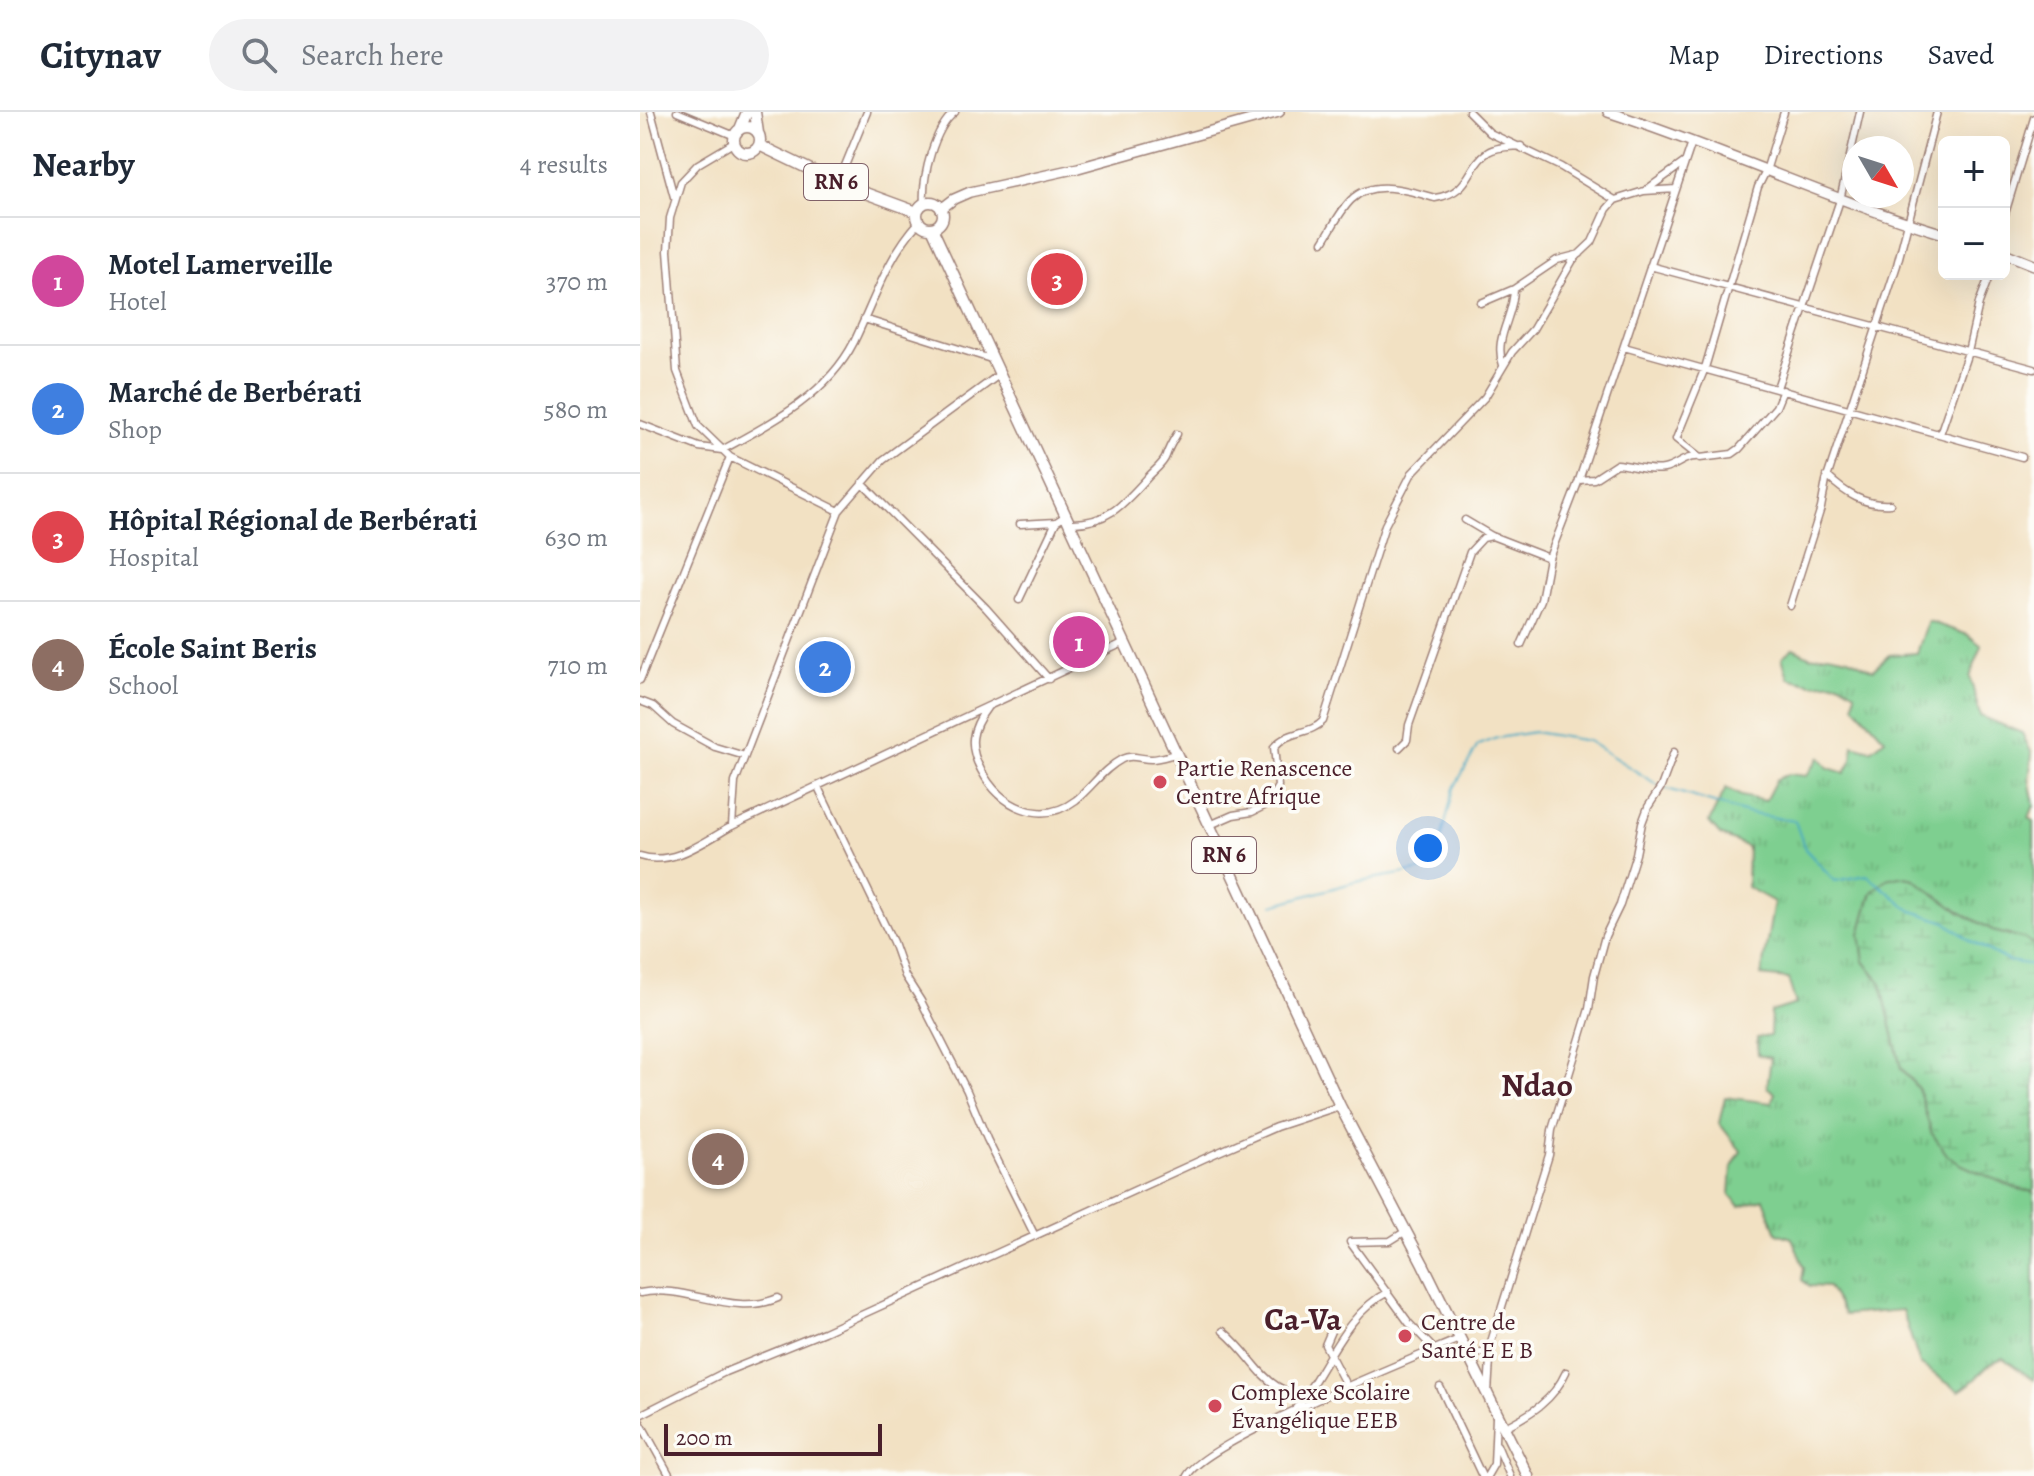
<!DOCTYPE html>
<meta charset="utf-8">
<style>
:root{--surface:#fff;--page:#f2f2f3;--text:#1f2937;--muted:#747a83;--line:#e0e1e3;--accent:#db2777}
body{margin:0;font-family:Alegreya,serif;background:var(--page);color:var(--text)}
.controls{position:absolute;right:24px;top:24px;display:grid;overflow:hidden;border-radius:12px;box-shadow:0 8px 32px #0002}
.controls button{width:72px;height:72px;display:grid;place-items:center;padding:0;border:0;border-bottom:2px solid var(--line);background:var(--surface);color:var(--text);font:40px sans-serif}
.compass{position:absolute;left:1202px;top:24px;width:72px;height:72px;border-radius:50%;background:var(--surface);box-shadow:0 8px 32px #0002;rotate:129deg}
.scale{position:absolute;left:24px;bottom:20px;width:218px;box-sizing:border-box;padding-left:8px;border:4px solid #4a1f2b;border-top:0;font-size:22px;line-height:28px;white-space:nowrap;color:#4a1f2b;-webkit-text-stroke:6px #fdfcf7;paint-order:stroke}
.you{position:absolute;left:788px;top:736px;width:28px;height:28px;margin:-20px;border:6px solid #fff;border-radius:50%;background:#1a73e8;box-shadow:0 0 0 12px #1a73e833}
.badge{display:grid;place-items:center;width:52px;height:52px;border-radius:50%;background:var(--accent);color:#fff;font-size:26px;font-weight:700}
.pin{position:absolute;translate:-50% -50%;border:4px solid #fff;box-shadow:0 2px 8px #0006}
.list{margin:0;padding:0;list-style:none}
h2{display:flex;justify-content:space-between;align-items:center;height:104px;margin:0;padding:0 32px;font-size:34px}
h2 small{font-size:26px;font-weight:400;color:var(--muted)}
.list li{display:grid;grid-template-columns:52px 1fr auto;gap:24px;align-items:center;box-sizing:border-box;height:128px;padding:0 32px;border-top:2px solid var(--line)}
.list b{display:block;font-size:30px;white-space:nowrap}
.list p{margin:0;font-size:26px;white-space:nowrap;color:var(--muted)}
.list em{font-size:26px;font-style:normal;color:var(--muted)}
.icon{flex:none;width:44px;height:44px;fill:none;stroke:currentColor;stroke-width:2;stroke-linecap:round;stroke-linejoin:round}
.map{position:relative;flex:none;width:1394px;height:1364px;overflow:hidden}
header{display:flex;align-items:center;gap:48px;box-sizing:border-box;height:112px;padding:0 40px;background:var(--surface);border-bottom:2px solid var(--line)}
header strong{font-size:38px}
nav{display:flex;gap:44px;margin-inline-start:auto;font-size:28px}
.search{width:560px;height:72px;background:var(--page);display:flex;align-items:center;gap:20px;box-sizing:border-box;padding:0 28px;border-radius:44px;color:var(--muted);font-size:30px}
main{display:flex}
aside{flex:1;background:var(--surface)}
.map>svg:first-child{display:block}
.grass{fill:url(#grass-tufts);stroke:#64775e;stroke-width:2}
.wetland{fill:url(#wetland-marsh);stroke:#64775e;stroke-width:2}
.lines{fill:none;stroke-linecap:round;stroke-linejoin:round}
.stream{stroke:#44a9c3;stroke-width:2}
.street-casing{stroke:#9e8077;stroke-width:9}
.secondary-casing{stroke:#9e8077;stroke-width:12}
.primary-casing{stroke:#9e8077;stroke-width:13}
.street{stroke:#fff;stroke-width:6}
.secondary{stroke:#fff;stroke-width:9}
.primary{stroke:#fff;stroke-width:10}
.poi-dot{fill:#d1495b;stroke:#fdfcf7;stroke-width:3}
.labels{text-anchor:middle;dominant-baseline:central;stroke-width:7;stroke-linejoin:round;paint-order:stroke}
.shield{fill:#fdfcf7;stroke:#806168;stroke-width:2}
.shield-label{font-size:22px;font-weight:bold;fill:#4a1f2b}
.poi-label{font-size:24px;fill:#4a1f2b;stroke:#fdfcf7;text-anchor:start}
.district-label{font-size:32px;font-weight:bold;fill:#4a1f2b;stroke:#fdfcf7}
</style>
<header>
<strong>Citynav</strong>
<div class="search"><svg class="icon" aria-label="search" viewBox="0 0 24 24"><circle cx="10" cy="10" r="6"/><path d="M15 15l6 6"/></svg>Search here</div>
<nav><a>Map</a><a>Directions</a><a>Saved</a></nav>
</header>
<main>
<aside>
<h2>Nearby<small>4 results</small></h2>
<ul class="list">
<li><span class="badge" style="background:#d1479c">1</span><div><b>Motel Lamerveille</b><p>Hotel</p></div><em>370 m</em></li>
<li><span class="badge" style="background:#3f7fe0">2</span><div><b>Marché de Berbérati</b><p>Shop</p></div><em>580 m</em></li>
<li><span class="badge" style="background:#e0444e">3</span><div><b>Hôpital Régional de Berbérati</b><p>Hospital</p></div><em>630 m</em></li>
<li><span class="badge" style="background:#8d6e63">4</span><div><b>École Saint Beris</b><p>School</p></div><em>710 m</em></li>
</ul>
</aside>
<div class="map">
<svg width="1394" height="1364" viewBox="0 0 1394 1364">
<defs>
<pattern id="grass-tufts" width="24" height="20" patternUnits="userSpaceOnUse" patternTransform="scale(2)"><rect width="24" height="20" fill="#7ecf90"/><path d="M3 7l-1-3M5 7V3M7 7l1-3M15 17l-1-3M17 17v-4M19 17l1-3" fill="none" stroke="#6eb17c"/></pattern>
<pattern id="wetland-marsh" width="20" height="14" patternUnits="userSpaceOnUse" patternTransform="scale(2)"><rect width="20" height="14" fill="#7ecf90"/><path d="M1 5h8M5 5V1M11 12h8M15 12V8" fill="none" stroke="#6eb17c"/></pattern>
</defs>
<rect width="100%" height="100%" fill="#fdfcf7"/>
<filter id="ink" filterUnits="userSpaceOnUse"><feTurbulence type="fractalNoise" baseFrequency=".0125" numOctaves="2"/><feDisplacementMap in="SourceGraphic" scale="16" xChannelSelector="R" yChannelSelector="G"/><feConvolveMatrix kernelMatrix="1 2 1 2 8 2 1 2 1" color-interpolation-filters="sRGB"/></filter>
<filter id="wash" filterUnits="userSpaceOnUse"><feTurbulence type="fractalNoise" baseFrequency=".006" numOctaves="4" result="noise"/><feDisplacementMap in="SourceGraphic" scale="32" xChannelSelector="R" yChannelSelector="G"/><feGaussianBlur stdDeviation="1.8" result="paint"/><feColorMatrix in="noise" values="0 0 0 0 0 0 0 0 0 0 0 0 0 0 0 0 0 1.4 0 .05"/><feComposite in="paint" operator="in"/></filter>
<g filter="url(#wash)">
<rect width="100%" height="100%" fill="#f2e1c3"/>
<path class="grass" d="M 1288,509 L 1328,523 L 1342,534 L 1330,565 L 1340,604 L 1382,621 L 1392,642 L 1389,667 L 1394,693 L 1389,706 L 1394,709 L 1394,833 L 1384,827 L 1356,820 L 1319,800 L 1274,767 L 1259,764 L 1232,780 L 1220,822 L 1224,849 L 1241,871 L 1261,956 L 1279,978 L 1292,1020 L 1362,1070 L 1375,1076 L 1394,1080 L 1394,1268 L 1363,1246 C 1342,1253 1340,1268 1319,1279 L 1280,1252 L 1262,1198 L 1205,1203 L 1188,1175 L 1170,1174 L 1162,1168 L 1164,1155 L 1152,1126 L 1137,1121 L 1124,1087 L 1100,1094 L 1090,1083 L 1092,1055 L 1101,1039 L 1079,1011 L 1085,985 L 1131,991 L 1135,981 L 1127,975 L 1131,946 L 1118,943 L 1117,926 L 1130,924 L 1131,900 L 1156,892 L 1148,867 L 1121,864 L 1134,790 L 1107,775 L 1108,735 L 1080,723 L 1069,710 L 1086,676 L 1101,684 L 1125,689 L 1136,668 L 1149,662 L 1166,664 L 1180,645 L 1188,656 L 1205,661 L 1212,648 L 1213,633 L 1231,638 L 1245,627 L 1214,593 L 1215,580 L 1199,570 L 1172,572 L 1148,566 L 1142,545 L 1153,536 L 1171,545 L 1188,542 L 1209,546 L 1233,558 L 1249,543 L 1277,541 Z"/>
<path class="wetland" d="M 1259,764 L 1274,767 L 1319,800 L 1356,820 L 1385,827 L 1394,833 L 1394,1080 L 1375,1076 L 1320,1052 L 1308,1044 L 1291,1020 L 1279,978 L 1261,956 L 1241,871 L 1224,849 L 1220,822 L 1232,780 L 1247,767 Z"/>
<g class="lines">
<path class="stream" d="M 633,793 L 715,770 L 794,756 L 814,676 L 838,633 L 857,626 L 894,620 L 948,629 L 1021,675 L 1107,701 L 1155,709 L 1165,737 L 1195,769 L 1227,763 L 1272,799 L 1306,810 L 1329,828 L 1368,849 L 1394,853"/>
</g>
</g>
<g filter="url(#ink)">
<g class="lines">
<g class="street-casing">
<path id="street" d="M 11,0 L 34,85
M 37,0 L 95,24
M 829,0 L 850,21 L 921,55 L 975,88
M 95,30 L 58,52 L 41,70 L 30,106 L 28,139 L 37,259 L 58,314 L 90,345 L 199,399
M 198,71 L 227,0
M 1006,78 L 1045,50
M 284,91 C 282,65 294,16 315,0
M 1364,105 L 1394,6
M 683,130 C 692,116 700,99 711,88 C 733,66 770,79 795,86 C 832,80 826,55 848,40 C 857,34 871,35 881,34
M 1010,154 L 1394,257
M 841,191 L 874,177 L 917,148 L 940,142
M 224,207 L 354,248
M 984,235 L 1382,345
M 863,253 C 853,226 874,205 874,177
M 1137,276 L 1200,88 L 1220,0
M 1143,278 L 1136,295 L 1099,337 L 1092,342 L 1060,346 L 1036,327 L 1065,256 L 1118,75 L 1126,59 L 1144,0
M 0,312 L 59,335 L 82,338 C 132,311 187,283 214,230 C 234,189 247,145 279,110
M 1300,322 L 1328,240 L 1339,191 L 1350,162
M 1187,364 C 1205,381 1225,394 1250,392
M 939,368 L 954,367 L 977,352 C 992,353 1008,360 1024,357 C 1036,355 1043,345 1055,345
M 222,371 L 346,496 L 409,567
M 825,408 L 852,424 L 909,446
M 431,411 C 469,412 485,390 510,363 C 515,358 524,351 526,344 C 529,335 532,330 537,322
M 380,412 L 416,410 L 427,403
M 379,488 L 416,410
M 1150,494 L 1181,396 L 1186,369 L 1257,153 L 1297,0
M 881,533 L 901,488 L 909,446 L 939,368 L 1052,30
M 0,568 L 90,345
M 0,589 L 13,594 L 33,612 L 75,635 L 105,644
M 347,596 C 331,617 328,634 341,658 C 360,694 400,715 436,688 C 452,675 463,657 482,647 C 492,642 500,647 511,647 C 520,647 527,644 535,642
M 759,636 L 767,628 L 769,613 L 830,440 L 843,426 L 852,424
M 178,675 L 253,830 L 265,864 L 281,889 L 327,979 L 347,1027 L 395,1124
M 570,713 L 593,703 L 612,700 L 628,692 L 638,674 L 634,635 C 648,618 670,623 683,609 L 745,413 L 772,361 L 845,285 L 872,240 L 893,217 L 933,148 L 952,130 L 967,97 L 975,88 L 1004,79 L 1036,77
M 92,714 L 95,670 L 199,399 L 243,348 L 360,262
M 0,744 C 32,755 65,729 92,714 L 483,531
M 766,1119 L 750,1129 L 710,1130 L 769,1211 L 794,1237
M 0,1181 C 46,1171 92,1206 138,1186
M 694,1212 L 685,1233 L 707,1275
M 583,1219 C 623,1253 620,1282 681,1286
M 827,1245 L 843,1240 L 850,1231
M 800,1275 L 842,1364
M 848,1281 L 851,1230 L 909,1043 L 912,1018 L 949,897 L 954,864 L 965,824 L 980,793 L 996,742 L 1002,711 L 1008,695 L 1021,675 L 1034,640
M 656,1296 C 685,1260 704,1202 748,1180
M 0,1303 L 85,1260 L 184,1220 L 574,1042 L 636,1015 L 700,994
M 0,1310 L 30,1364
M 863,1316 C 891,1302 913,1289 926,1260
M 857,1333 L 870,1364
M 547,1364 C 566,1329 772,1247 819,1227
M 847,1364 L 854,1352 L 856,1305"/>
</g>
<g class="secondary-casing">
<path id="secondary" d="M 968,0 C 1082,37 1190,88 1304,122
M 301,97 L 314,87 L 330,80 L 438,56 L 639,0
M 1364,141 L 1394,153"/>
</g>
<g class="primary-casing">
<path id="primary" d="M 115,0 L 118,21
M94 28a13 13 0 1 1 26 0a13 13 0 1 1-26 0Z
M 100,17 L 107,0
M 119,33 L 198,71 L 277,100
M277 103a13 13 0 1 1 26 0a13 13 0 1 1-26 0Z
M 292,116 L 700,994 L 783,1152 L 888,1364"/>
</g>
<use href="#street" class="street"/>
<use href="#secondary" class="secondary"/>
<use href="#primary" class="primary"/>
</g>
</g>
<g class="poi-dot">
<circle cx="520" cy="670" r="8"/>
<circle cx="765" cy="1224" r="8"/>
<circle cx="575" cy="1294" r="8"/>
</g>
<g class="labels">
<g class="shield">
<rect x="164" y="52" width="64" height="36" rx="6"/>
<rect x="552" y="725" width="64" height="36" rx="6"/>
</g>
<g class="shield-label">
<text x="196" y="70">RN 6</text>
<text x="584" y="743">RN 6</text>
</g>
<g class="poi-label">
<text x="536" y="656">Partie Renascence<tspan x="536" dy="28">Centre Afrique</tspan></text>
<text x="781" y="1210">Centre de<tspan x="781" dy="28">Santé E E B</tspan></text>
<text x="591" y="1280">Complexe Scolaire<tspan x="591" dy="28">Évangélique EEB</tspan></text>
</g>
<g class="district-label">
<text x="897" y="973">Ndao</text>
<text x="663" y="1207">Ca-Va</text>
</g>
</g>
</svg>
<div class="controls">
<button>+</button>
<button>−</button>
</div>
<svg class="compass" viewBox="-18 -18 36 36"><path d="M0-13l5 13h-10z" fill="#e53935"/><path d="M0 13l5-13h-10z" fill="#747a83"/></svg>
<div class="scale">200 m</div>
<div class="you"></div>
<div class="pin badge" style="left:439px;top:530px;background:#d1479c">1</div>
<div class="pin badge" style="left:185px;top:555px;background:#3f7fe0">2</div>
<div class="pin badge" style="left:417px;top:167px;background:#e0444e">3</div>
<div class="pin badge" style="left:78px;top:1047px;background:#8d6e63">4</div>
</div>
</main>
